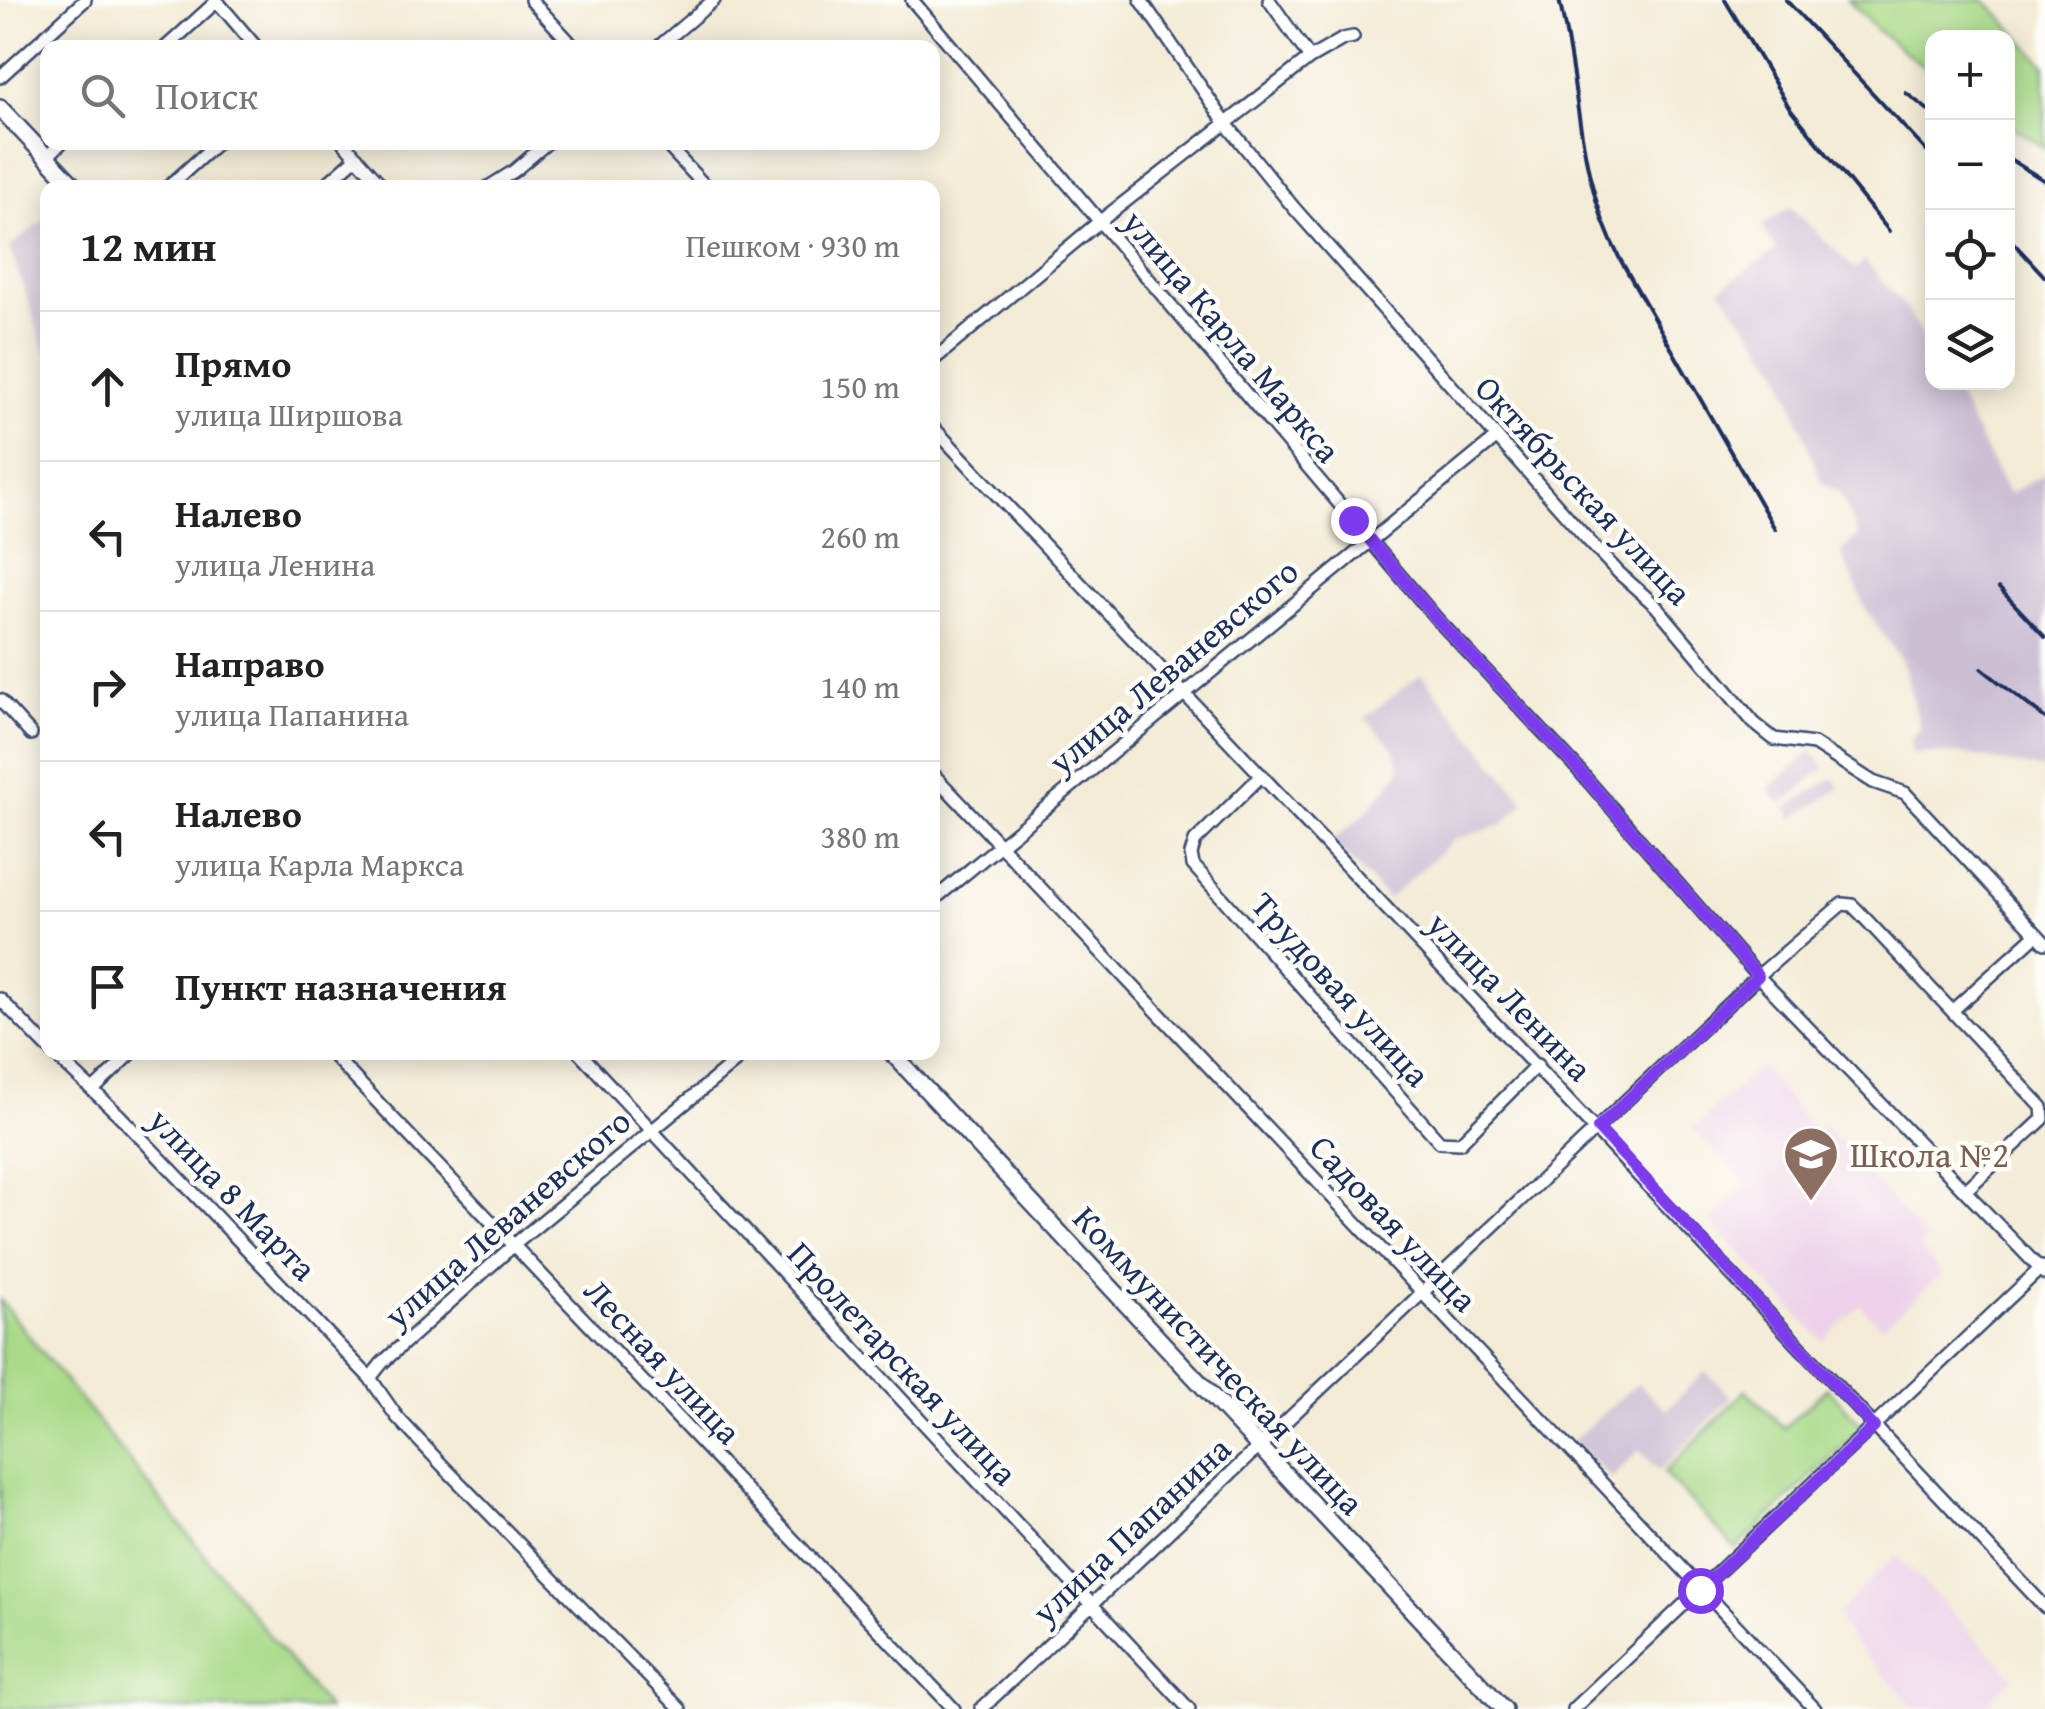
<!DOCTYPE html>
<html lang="ru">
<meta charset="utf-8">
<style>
:root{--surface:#fff;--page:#f6f6f6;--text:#222;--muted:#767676;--line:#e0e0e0}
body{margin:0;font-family:"Gentium Book Plus",serif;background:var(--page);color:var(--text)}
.controls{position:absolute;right:30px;top:30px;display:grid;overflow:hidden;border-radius:20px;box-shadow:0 5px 25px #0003}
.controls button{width:90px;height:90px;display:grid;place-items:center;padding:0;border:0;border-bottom:2px solid var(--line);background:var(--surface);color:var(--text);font:50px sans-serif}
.stop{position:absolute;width:30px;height:30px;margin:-22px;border:8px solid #7c3aed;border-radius:50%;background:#fff}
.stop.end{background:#7c3aed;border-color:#fff;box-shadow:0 2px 10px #0008}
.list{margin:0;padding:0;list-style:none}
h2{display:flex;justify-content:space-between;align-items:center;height:130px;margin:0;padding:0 40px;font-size:42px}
h2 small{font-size:32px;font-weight:400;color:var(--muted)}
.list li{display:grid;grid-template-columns:65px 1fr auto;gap:30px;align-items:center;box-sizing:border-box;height:150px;padding:0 40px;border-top:2px solid var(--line)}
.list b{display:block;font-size:38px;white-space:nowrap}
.list p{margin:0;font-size:32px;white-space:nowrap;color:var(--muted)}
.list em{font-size:32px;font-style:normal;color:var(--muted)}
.icon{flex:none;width:55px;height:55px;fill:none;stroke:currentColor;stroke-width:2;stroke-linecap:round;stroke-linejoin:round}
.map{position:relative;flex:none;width:2045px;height:1709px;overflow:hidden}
.search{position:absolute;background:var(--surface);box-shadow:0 5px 25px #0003;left:40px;top:40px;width:900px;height:110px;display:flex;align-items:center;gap:25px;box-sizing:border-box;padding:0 35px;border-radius:20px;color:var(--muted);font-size:38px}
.panel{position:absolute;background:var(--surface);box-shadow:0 5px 25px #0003;left:40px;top:180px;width:900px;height:880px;border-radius:20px}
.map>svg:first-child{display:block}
.built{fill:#edd1e9}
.industrial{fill:#ccbfd4}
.green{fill:#a9da88;stroke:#628473;stroke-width:2.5}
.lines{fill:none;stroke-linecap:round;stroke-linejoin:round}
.street-casing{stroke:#3b4b70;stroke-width:16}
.secondary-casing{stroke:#3b4b70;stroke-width:20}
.street{stroke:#fff;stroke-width:11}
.secondary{stroke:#fff;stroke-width:15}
.rail{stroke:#1b2f5e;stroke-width:4}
.route{stroke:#7c3aed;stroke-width:12}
.labels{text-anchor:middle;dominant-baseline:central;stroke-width:9;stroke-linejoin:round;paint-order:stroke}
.street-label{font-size:35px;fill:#1b2f5e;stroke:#fdfcf7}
.education-label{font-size:35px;fill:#785e54;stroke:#fdfcf7;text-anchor:start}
</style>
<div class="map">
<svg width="2045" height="1709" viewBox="0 0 2045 1709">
<rect width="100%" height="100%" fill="#fdfcf7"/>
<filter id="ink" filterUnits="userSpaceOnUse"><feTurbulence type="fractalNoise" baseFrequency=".01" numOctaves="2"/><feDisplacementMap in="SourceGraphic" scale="20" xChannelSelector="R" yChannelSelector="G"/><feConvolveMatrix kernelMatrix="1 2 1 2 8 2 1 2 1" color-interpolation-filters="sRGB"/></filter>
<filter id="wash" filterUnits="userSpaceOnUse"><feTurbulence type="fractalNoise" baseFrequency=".0048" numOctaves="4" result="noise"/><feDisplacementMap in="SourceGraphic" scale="40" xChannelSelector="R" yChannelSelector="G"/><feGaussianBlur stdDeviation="2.25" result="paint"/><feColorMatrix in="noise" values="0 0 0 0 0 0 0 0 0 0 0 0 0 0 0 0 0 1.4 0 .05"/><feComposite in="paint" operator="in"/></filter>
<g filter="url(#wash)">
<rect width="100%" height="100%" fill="#f3ebd5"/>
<path class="built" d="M 1760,1066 L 1816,1132 L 1825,1125 L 1926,1239 L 1919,1247 L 1943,1274 L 1882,1327 L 1860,1305 L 1823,1341 L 1710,1221 L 1746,1184 L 1693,1129 Z
M 1896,1555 L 2014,1677 L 1982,1709 L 1915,1709 L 1849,1637 L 1842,1625 L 1838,1612 Z"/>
<path class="industrial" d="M 1790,207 L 1855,269 L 1865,261 L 1902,303 L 1932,352 L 1932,382 L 1951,383 L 2008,494 L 2045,474 L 2045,770 L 1964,754 L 1912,754 L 1910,739 L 1921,729 L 1902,661 L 1867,611 L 1841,552 L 1858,536 L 1840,493 L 1822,483 L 1780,369 L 1720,288 L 1777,250 L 1762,226 Z
M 47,217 L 47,357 L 10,247 Z
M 1421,674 L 1525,802 L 1502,825 L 1455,839 L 1388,899 L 1332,841 L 1362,817 L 1401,770 L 1395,749 L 1365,718 Z
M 1812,751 L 1825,768 L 1781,804 L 1768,788 Z
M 1833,778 L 1840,788 L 1793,819 L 1786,808 Z
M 1705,1371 L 1732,1397 L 1660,1471 L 1639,1450 L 1611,1479 L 1573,1440 L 1637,1383 L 1666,1410 Z"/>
<path class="green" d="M 1848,0 L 1985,0 L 2045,65 L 2045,148 L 2008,123 L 2008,38 L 1932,38 L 1932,73 L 1877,30 Z
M 0,1300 L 328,1709 L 0,1709 Z
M 1827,1388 L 1863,1426 L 1736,1549 L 1664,1473 L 1746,1390 L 1784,1428 Z"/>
</g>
<g filter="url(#ink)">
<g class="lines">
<g class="street-casing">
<path id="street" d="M 216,0 L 257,48
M 531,0 L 575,48
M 912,0 L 1436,618 L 1576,767 L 1758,976 L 2045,1274
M 1141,0 L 1227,125 L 1294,208 L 1588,540 L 1619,573 L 1656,606 L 1754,723 L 1774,739 L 1814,744 L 1873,782 L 1905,793 L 2045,943
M 1269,0 L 1310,58
M 165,48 L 217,1
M 657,48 L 714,0
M 0,77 L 85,0
M 343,142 L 384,188
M 664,142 L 707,188
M 47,157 L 62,142
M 167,188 L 218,142
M 322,188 L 357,157
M 487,188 L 514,171 L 548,142
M 932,361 L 1099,222 L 1310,58 L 1343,39 L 1353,37
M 932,426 L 2045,1607
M 0,700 L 31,734
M 932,773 L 1815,1709
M 1262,775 L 1195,841 L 1191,854 L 1193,865 L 1440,1142 L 1460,1143 L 1537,1065
M 932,901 L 1496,438
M 0,999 L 48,1048
M 1953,1010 L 2037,934
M 52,1052 L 119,1115 L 370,1378
M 330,1052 L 954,1709
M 579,1052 L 1189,1709
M 93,1090 L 133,1052
M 680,1709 L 444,1467 L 397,1417 L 370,1378 L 382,1363 L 515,1244 L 747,1052
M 981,1709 L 1758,976 L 1842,904 L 1852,905 L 1859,912 L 2042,1107 L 2043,1119 L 1966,1190
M 1573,1709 L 2042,1267"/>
</g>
<g class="secondary-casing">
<path id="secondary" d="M 0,108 L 76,188
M 891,1052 L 1504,1709"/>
</g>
<use href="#street" class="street"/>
<use href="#secondary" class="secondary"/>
<path class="rail" d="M 1559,0 C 1581,88 1576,177 1620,259 L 1775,529
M 1725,0 L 1789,107 L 1889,231
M 1786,0 L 1932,157
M 1906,93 L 1932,113
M 2008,158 L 2045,181
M 2008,237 L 2045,277
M 1999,588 L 2045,637
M 1982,669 L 2045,718"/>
</g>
</g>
<g class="lines" filter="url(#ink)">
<path class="route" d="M 1353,520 L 1436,618 L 1576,767 L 1758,976 L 1598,1128 L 1874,1427 L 1700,1590"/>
</g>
<defs>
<g id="school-pin" transform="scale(2.875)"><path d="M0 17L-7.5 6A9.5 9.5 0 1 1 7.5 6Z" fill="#8d6e63" stroke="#fdfcf7"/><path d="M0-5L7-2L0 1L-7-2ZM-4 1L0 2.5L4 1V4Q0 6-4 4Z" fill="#fff"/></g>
</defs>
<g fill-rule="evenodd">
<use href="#school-pin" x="1811" y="1154"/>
</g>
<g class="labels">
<g class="street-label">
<text transform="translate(1232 336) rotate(50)">улица Карла Маркса</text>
<text transform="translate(1584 490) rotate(47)">Октябрьская улица</text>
<text transform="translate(1173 666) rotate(-40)">улица Леваневского</text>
<text transform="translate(1341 989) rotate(48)">Трудовая улица</text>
<text transform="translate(1510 996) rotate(46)">улица Ленина</text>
<text transform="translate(233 1194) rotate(46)">улица 8 Марта</text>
<text transform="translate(507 1218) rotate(-41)">улица Леваневского</text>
<text transform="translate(1394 1223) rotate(47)">Садовая улица</text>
<text transform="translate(1219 1360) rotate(47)">Коммунистическая улица</text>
<text transform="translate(663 1361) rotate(47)">Лесная улица</text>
<text transform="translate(903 1363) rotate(47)">Пролетарская улица</text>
<text transform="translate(1131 1530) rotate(-43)">улица Папанина</text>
</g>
<g class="education-label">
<text x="1850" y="1154">Школа №2</text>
</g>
</g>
</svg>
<div class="controls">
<button>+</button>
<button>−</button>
<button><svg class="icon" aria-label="locate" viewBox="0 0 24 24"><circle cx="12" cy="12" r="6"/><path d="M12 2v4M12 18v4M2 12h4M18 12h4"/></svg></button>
<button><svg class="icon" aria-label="layers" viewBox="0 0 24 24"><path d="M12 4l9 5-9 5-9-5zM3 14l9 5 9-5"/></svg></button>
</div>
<div class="stop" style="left:1700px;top:1590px"></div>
<div class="stop end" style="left:1353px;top:520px"></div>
<div class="search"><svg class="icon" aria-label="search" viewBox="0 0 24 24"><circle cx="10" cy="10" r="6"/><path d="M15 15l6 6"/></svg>Поиск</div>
<section class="panel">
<h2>12 мин<small>Пешком · 930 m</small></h2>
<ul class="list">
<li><svg class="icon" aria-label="ahead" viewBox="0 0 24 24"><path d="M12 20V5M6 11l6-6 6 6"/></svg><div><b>Прямо</b><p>улица Ширшова</p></div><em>150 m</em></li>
<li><svg class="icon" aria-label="left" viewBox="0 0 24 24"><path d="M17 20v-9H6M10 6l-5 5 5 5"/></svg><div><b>Налево</b><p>улица Ленина</p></div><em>260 m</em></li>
<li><svg class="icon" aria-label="right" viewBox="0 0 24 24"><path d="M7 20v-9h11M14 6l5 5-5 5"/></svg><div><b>Направо</b><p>улица Папанина</p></div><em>140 m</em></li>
<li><svg class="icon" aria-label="left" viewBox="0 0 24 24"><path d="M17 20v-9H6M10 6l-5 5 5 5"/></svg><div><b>Налево</b><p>улица Карла Маркса</p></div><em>380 m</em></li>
<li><svg class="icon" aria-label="arrive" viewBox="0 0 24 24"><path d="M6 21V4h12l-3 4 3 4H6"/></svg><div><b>Пункт назначения</b></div></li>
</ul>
</section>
</div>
